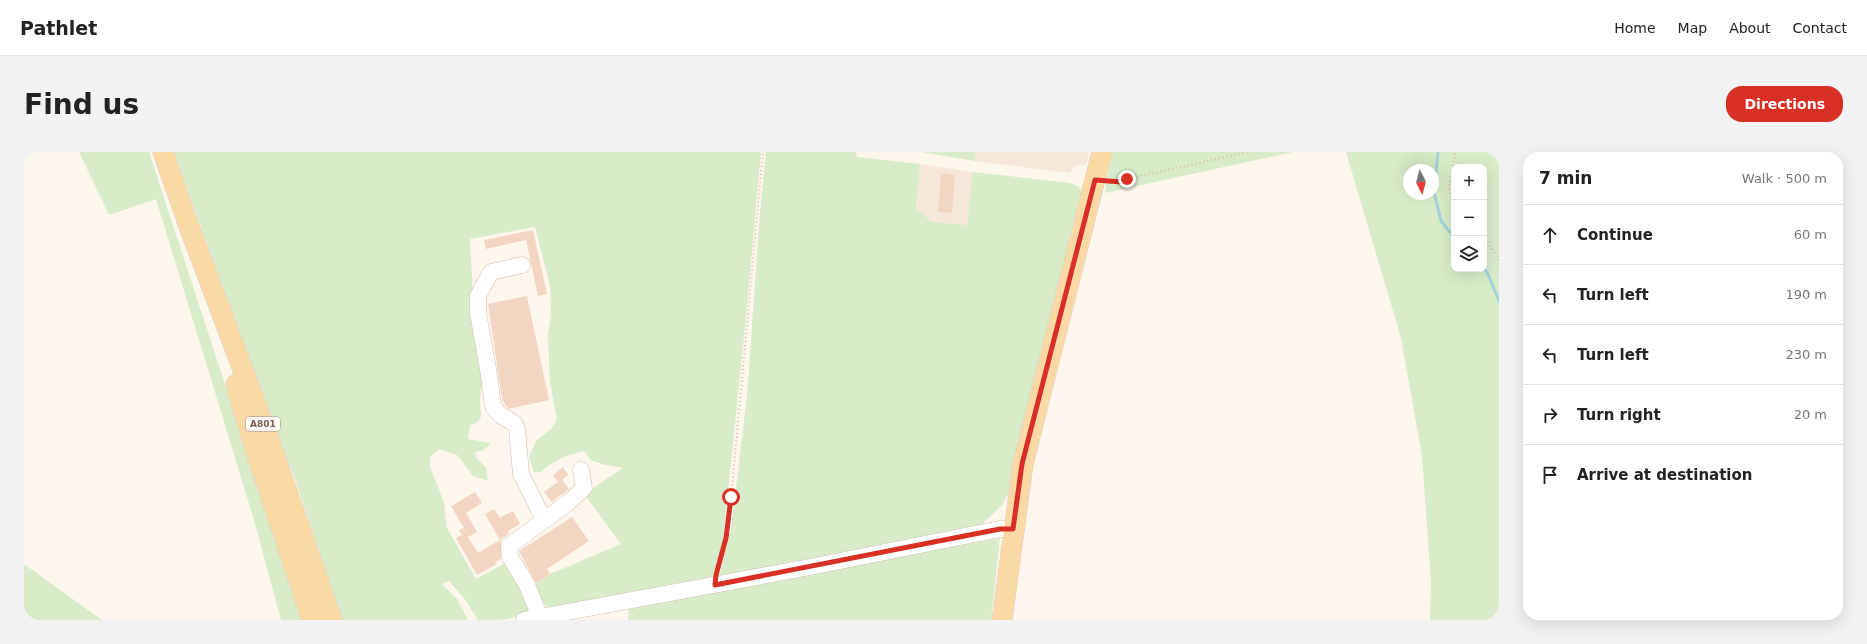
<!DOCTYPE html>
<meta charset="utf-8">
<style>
:root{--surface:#fff;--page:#f2f2f2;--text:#222;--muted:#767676;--line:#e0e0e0;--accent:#d93025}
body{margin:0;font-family:"DejaVu Sans",sans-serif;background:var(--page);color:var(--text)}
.controls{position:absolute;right:12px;top:12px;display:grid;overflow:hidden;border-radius:8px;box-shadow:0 4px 16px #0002}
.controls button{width:36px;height:36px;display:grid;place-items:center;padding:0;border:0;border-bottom:1px solid var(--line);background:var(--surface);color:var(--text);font:20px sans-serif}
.compass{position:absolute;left:1379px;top:12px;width:36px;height:36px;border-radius:50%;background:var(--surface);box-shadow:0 4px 16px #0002;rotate:174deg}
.stop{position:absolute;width:12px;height:12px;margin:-9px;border:3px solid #d93025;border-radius:50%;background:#fff}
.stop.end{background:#d93025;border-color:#fff;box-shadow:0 1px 4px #0008}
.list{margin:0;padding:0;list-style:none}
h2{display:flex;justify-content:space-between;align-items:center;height:52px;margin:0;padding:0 16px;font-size:17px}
h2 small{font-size:13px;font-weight:400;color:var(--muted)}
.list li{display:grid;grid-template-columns:26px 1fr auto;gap:12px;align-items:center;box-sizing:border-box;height:60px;padding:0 16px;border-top:1px solid var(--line)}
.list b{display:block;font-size:15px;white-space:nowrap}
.list em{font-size:13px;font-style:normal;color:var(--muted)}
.icon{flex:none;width:22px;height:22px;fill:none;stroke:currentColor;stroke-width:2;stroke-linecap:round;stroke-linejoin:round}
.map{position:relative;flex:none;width:1475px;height:468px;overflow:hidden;border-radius:16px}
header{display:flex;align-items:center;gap:24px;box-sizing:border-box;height:56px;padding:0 20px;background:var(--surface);border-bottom:1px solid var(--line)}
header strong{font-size:19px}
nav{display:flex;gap:22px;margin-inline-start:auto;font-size:14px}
.intro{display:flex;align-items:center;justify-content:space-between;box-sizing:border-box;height:96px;padding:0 24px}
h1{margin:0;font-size:28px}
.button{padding:10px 18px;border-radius:16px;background:var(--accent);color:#fff;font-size:14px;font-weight:700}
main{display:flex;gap:24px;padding:0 24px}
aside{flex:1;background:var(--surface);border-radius:16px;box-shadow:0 4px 16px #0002}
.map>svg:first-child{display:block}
.residential{fill:#f5e8da}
.green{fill:#d8ecc9;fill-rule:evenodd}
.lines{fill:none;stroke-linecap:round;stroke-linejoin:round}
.stream{stroke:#a5d3da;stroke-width:3}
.building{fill:#f3d5c3}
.minor-casing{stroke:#d1beb0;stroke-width:17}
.major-casing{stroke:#dad1cd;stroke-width:21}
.path{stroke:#d9b8a5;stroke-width:2;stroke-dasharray:1 3;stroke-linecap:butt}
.minor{stroke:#fff;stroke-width:16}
.major{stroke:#fbd9a5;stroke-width:20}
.route{stroke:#d93025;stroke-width:5}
.labels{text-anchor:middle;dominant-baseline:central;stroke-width:4;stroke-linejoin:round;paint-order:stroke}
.shield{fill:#fffaf3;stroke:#a28b7f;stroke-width:1}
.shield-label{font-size:9px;font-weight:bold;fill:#7a5c4d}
</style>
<header>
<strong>Pathlet</strong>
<nav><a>Home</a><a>Map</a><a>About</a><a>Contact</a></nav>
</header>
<div class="intro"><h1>Find us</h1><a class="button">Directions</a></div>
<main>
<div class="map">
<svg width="1475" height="468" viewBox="0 0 1475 468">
<rect width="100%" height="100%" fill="#fdf6ec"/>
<path class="residential" d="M 951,0 L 1065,0 L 1062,14 L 1058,12 L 1049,16 L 1046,21 L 951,9 Z
M 896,12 L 949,20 L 943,74 L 908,70 L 892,56 Z"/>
<path class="green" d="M 55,0 L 125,0 L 278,468 L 257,468 L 230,368 L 132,47 L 85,63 Z
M 150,0 L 737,0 L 723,155 L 699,389 L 688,428 L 529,459 L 517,449 L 510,433 L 526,422 L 597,392 L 560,342 L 599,316 L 577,312 L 567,308 L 560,299 C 543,303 530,308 517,320 L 510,320 L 505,305 L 512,289 L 527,277 L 533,267 L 526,231 L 524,183 L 527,162 L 526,134 L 511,75 L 446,87 L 449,146 L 460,221 L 456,244 L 457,265 L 453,271 L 446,273 L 444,287 L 467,291 L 460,298 L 451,300 L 452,305 L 462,316 L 464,329 L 449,324 L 433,303 L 415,297 L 406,305 L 406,315 L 420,350 L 423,376 L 452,427 L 481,411 L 509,459 C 492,468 474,468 454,468 L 440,446 L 425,429 L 418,432 L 433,447 L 444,468 L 318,468 L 271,327 L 236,239 Z
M 742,0 L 832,0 L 833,5 L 896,12 L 892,56 L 908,70 L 943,73 L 949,20 L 1046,31 L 1054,34 L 1058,39 L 1054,64 L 984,342 L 978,353 L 952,378 L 694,428 L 707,378 L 723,244 L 736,60 Z
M 898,0 L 951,0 L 951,9 Z
M 1087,0 L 1269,0 L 1081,41 Z
M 1322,0 L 1475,0 L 1475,468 L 1406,468 L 1407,430 L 1398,304 L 1377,186 ZM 1430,15 L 1460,15 L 1460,117 L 1430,117 ZM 1385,18 L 1409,18 L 1409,42 L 1385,42 Z
M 976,386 L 967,468 L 604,468 L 605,455 Z
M 0,412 L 78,468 L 2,468 L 0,466 Z"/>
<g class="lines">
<path class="stream" d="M 1414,0 L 1410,40 L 1417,69 L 1430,85
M 1460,117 L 1463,120 L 1475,149"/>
</g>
<path class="building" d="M 917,21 L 931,23 L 928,61 L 914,60 Z
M 509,78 L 523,142 L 514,144 L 502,88 L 462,97 L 460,88 Z
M 503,144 L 525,248 L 484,257 L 478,247 L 464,152 Z
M 539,315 L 544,323 L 538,328 L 545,337 L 528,350 L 520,340 L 534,330 L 529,323 Z
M 451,340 L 458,351 L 442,361 L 453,380 L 444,385 L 454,401 L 476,388 L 477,390 L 477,407 L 471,410 L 473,412 L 453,423 L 432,386 L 438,383 L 435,378 L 440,376 L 427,354 Z
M 470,357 L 476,366 L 489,359 L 496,372 L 484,379 L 485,382 L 476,388 L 461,362 Z
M 548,365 L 565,389 L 523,417 L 526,422 L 512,431 L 495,399 Z"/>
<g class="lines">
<g class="minor-casing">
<path id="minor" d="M 498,113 L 467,120 L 454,144 L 454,161 L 464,217 L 469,254 L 476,263 L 490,271 L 493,277 L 497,322 L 520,368
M 516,465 L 503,433 L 486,405 L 485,394 L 545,350 L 560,336 L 557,318
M 500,468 L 786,415 L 976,377 L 989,377"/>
</g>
<g class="major-casing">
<path id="major" d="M 139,0 L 166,77 L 242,279 L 308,468
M 212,232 L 227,285 L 288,468
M 978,468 L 999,312 L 1078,0"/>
</g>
<path class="path" d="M 1086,29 L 1097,30 L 1103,27 L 1224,0
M 1430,53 L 1425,34 L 1431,0
M 1460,83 L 1475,109
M 693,420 L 702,386 L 707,345 L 739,0"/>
<use href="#minor" class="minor"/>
<use href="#major" class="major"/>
</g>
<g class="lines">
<path class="route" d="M 707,345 L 702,386 L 692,423 L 691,433 L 976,377 L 989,377 L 998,312 L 1071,28 L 1098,30 L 1103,27"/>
</g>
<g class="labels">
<rect class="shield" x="222" y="265" width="34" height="14" rx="3"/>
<g class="shield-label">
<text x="239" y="272">A801</text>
</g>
</g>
</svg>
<div class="controls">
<button>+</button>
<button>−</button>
<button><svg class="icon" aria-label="layers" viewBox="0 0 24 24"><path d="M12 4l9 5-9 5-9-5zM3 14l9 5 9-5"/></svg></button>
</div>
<svg class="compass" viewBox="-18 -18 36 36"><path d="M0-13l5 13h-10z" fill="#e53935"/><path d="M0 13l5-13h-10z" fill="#767676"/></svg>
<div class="stop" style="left:707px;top:345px"></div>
<div class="stop end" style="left:1103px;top:27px"></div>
</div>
<aside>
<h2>7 min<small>Walk · 500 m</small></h2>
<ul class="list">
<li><svg class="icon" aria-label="ahead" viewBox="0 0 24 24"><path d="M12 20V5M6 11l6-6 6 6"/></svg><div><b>Continue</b></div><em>60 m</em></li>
<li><svg class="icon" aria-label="left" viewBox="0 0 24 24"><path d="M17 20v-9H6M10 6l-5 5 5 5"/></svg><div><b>Turn left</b></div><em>190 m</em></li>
<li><svg class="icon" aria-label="left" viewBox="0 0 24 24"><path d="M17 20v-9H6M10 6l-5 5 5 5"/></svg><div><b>Turn left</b></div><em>230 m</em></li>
<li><svg class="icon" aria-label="right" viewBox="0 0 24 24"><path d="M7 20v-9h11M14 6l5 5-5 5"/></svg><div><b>Turn right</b></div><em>20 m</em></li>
<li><svg class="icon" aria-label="arrive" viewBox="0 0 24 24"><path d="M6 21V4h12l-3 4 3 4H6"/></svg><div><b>Arrive at destination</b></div></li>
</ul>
</aside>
</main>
